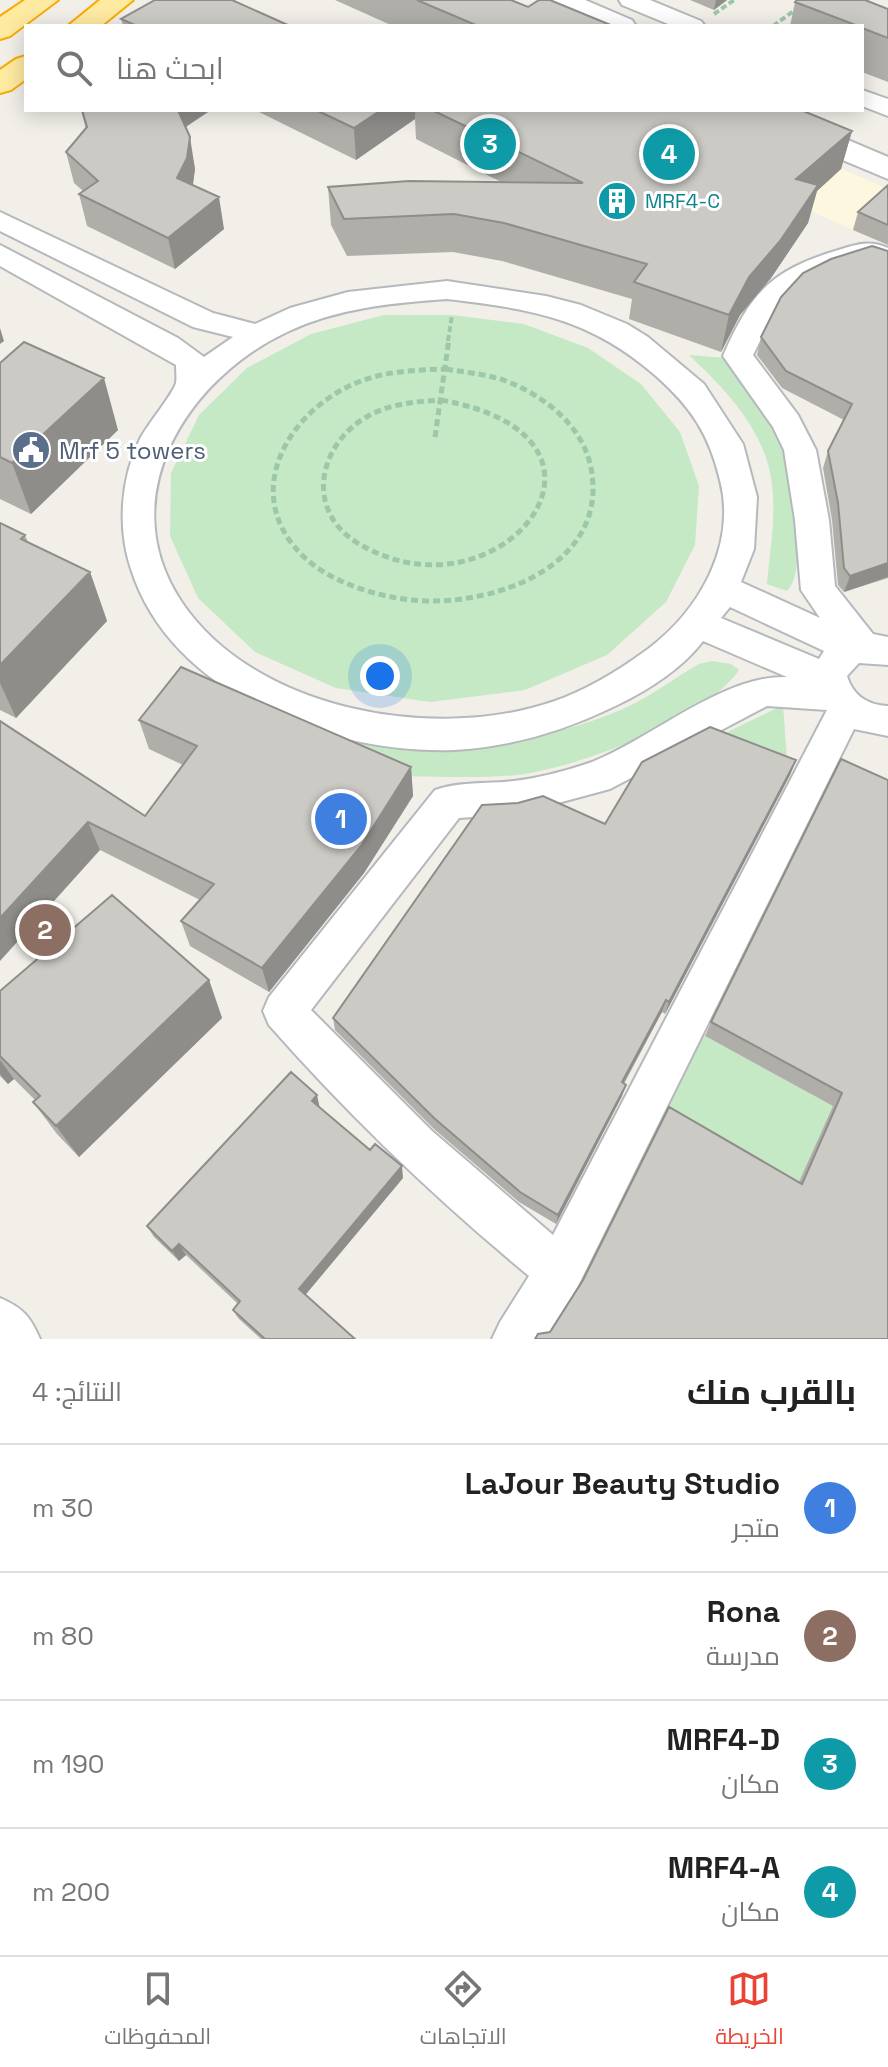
<!DOCTYPE html>
<html lang="ar">
<meta charset="utf-8">
<style>
:root{--surface:#fff;--page:#f6f6f6;--text:#222;--muted:#767676;--line:#e0e0e0;--accent:#ea4335}
body{margin:0;font-family:"Space Grotesk",Cairo,sans-serif;background:var(--page);color:var(--text);direction:rtl}
.you{position:absolute;left:380px;top:676px;width:28px;height:28px;margin:-20px;border:6px solid #fff;border-radius:50%;background:#1a73e8;box-shadow:0 0 0 12px #1a73e833}
.badge{display:grid;place-items:center;width:52px;height:52px;border-radius:50%;background:var(--accent);color:#fff;font-size:26px;font-weight:700}
.pin{position:absolute;translate:-50% -50%;border:4px solid #fff;box-shadow:0 2px 8px #0006}
.list{margin:0;padding:0;list-style:none}
h2{display:flex;justify-content:space-between;align-items:center;height:104px;margin:0;padding:0 32px;font-size:34px}
h2 small{font-size:26px;font-weight:400;color:var(--muted)}
.list li{display:grid;grid-template-columns:52px 1fr auto;gap:24px;align-items:center;box-sizing:border-box;height:128px;padding:0 32px;border-top:2px solid var(--line)}
.list b{display:block;font-size:30px;white-space:nowrap}
.list p{margin:0;font-size:26px;white-space:nowrap;color:var(--muted)}
.list em{font-size:26px;font-style:normal;color:var(--muted)}
.icon{flex:none;width:44px;height:44px;fill:none;stroke:currentColor;stroke-width:2;stroke-linecap:round;stroke-linejoin:round}
.map{position:relative;flex:none;width:888px;height:1339px;overflow:hidden;direction:ltr}
.search{position:absolute;background:var(--surface);box-shadow:0 4px 20px #0003;left:24px;right:24px;top:24px;height:88px;display:flex;align-items:center;gap:20px;box-sizing:border-box;padding:0 28px;border-radius:0px;color:var(--muted);font-size:30px}
.sheet{height:616px;background:var(--surface)}
nav{display:flex;justify-content:space-around;align-items:center;box-sizing:border-box;height:112px;border-top:2px solid var(--line);background:var(--surface);font-size:22px;color:var(--muted)}
nav a{display:grid;justify-items:center;gap:4px}
nav .on{color:var(--accent)}
.map>svg:first-child{display:block}
.commercial{fill:#fef7e0}
.green{fill:#c5e8c5}
.lines{fill:none;stroke-linecap:round;stroke-linejoin:round}
.minor-casing{stroke:#b5b8bc;stroke-width:4}
.tertiary-casing{stroke:#b5b8bc;stroke-width:4}
.trunk-casing{stroke:#f9ab00;stroke-width:4}
.path-far1{stroke:#9cc7a9;stroke-width:4;stroke-dasharray:6 3;stroke-linecap:butt}
.path{stroke:#9cc7a9;stroke-width:5;stroke-dasharray:7 4;stroke-linecap:butt}
.minor{fill:#fff;fill-rule:evenodd}
.tertiary{fill:#fff;fill-rule:evenodd}
.trunk{fill:#feeaa1;fill-rule:evenodd}
.wall{fill:#afaea9}
.shaded-wall{fill:#8f8d8a}
.building{fill:#cccac5;stroke:#8f8d8a;stroke-width:2}
.labels{text-anchor:middle;dominant-baseline:central;stroke-width:6;stroke-linejoin:round;paint-order:stroke}
.far-culture-label{font-size:20px;fill:#0d838f;stroke:#fff;text-anchor:start}
.service-label{font-size:24px;fill:#4e5e75;stroke:#fff;text-anchor:start}
</style>
<div class="map">
<svg width="888" height="1339" viewBox="0 0 888 1339">
<rect width="100%" height="100%" fill="#f1efe8"/>
<path class="commercial" d="M 841,169 L 888,189 L 888,197 L 853,230 L 800,206 Z"/>
<path class="green" d="M 384,315 L 452,315 L 524,324 L 588,348 L 641,384 L 680,432 L 699,486 L 695,545 L 666,602 L 607,655 L 525,690 L 430,702 L 336,688 L 255,652 L 198,598 L 170,536 L 171,473 L 199,415 L 247,368 L 311,334 Z
M 689,355 L 727,358 C 750,386 776,417 787,452 C 796,477 807,574 787,591 L 767,584 C 770,550 777,513 771,478 C 763,428 724,388 689,355 Z
M 712,661 L 731,664 L 739,670 C 705,720 577,768 517,775 C 475,779 430,776 388,776 L 349,743 C 443,749 537,747 625,708 C 652,696 674,678 699,664 Z
M 783,705 L 788,774 L 705,743 Z
M 701,1034 L 833,1106 L 794,1195 L 659,1117 Z"/>
<g class="lines">
<g class="minor-casing">
<path id="minor" d="M 619,0 L 650,0 L 701,21 L 705,26 L 673,26 L 622,5 Z
M 862,90 L 888,99 L 888,116 L 862,106 Z
M 0,212 L 213,313 L 255,324 L 290,308 L 348,292 L 447,281 L 546,296 L 581,305 L 627,324 L 648,337 L 704,384 L 743,444 L 757,497 L 754,549 L 741,582 L 820,618 L 801,590 L 795,520 L 784,450 L 773,427 L 723,356 C 750,294 770,271 835,251 C 855,245 868,239 888,248 L 888,268 L 867,260 L 825,274 L 797,288 L 774,313 L 753,355 L 798,415 L 816,450 L 829,520 L 835,586 L 873,634 L 888,637 L 888,665 L 859,663 L 847,676 C 853,696 868,705 888,706 L 888,736 L 854,729 L 577,1288 L 545,1339 L 492,1339 L 500,1322 L 529,1276 C 436,1199 349,1116 269,1025 L 263,1011 L 269,997 L 435,790 C 461,781 488,784 514,781 C 539,778 569,770 592,762 C 653,738 723,675 787,677 L 703,641 C 680,671 645,692 611,708 C 561,732 509,747 454,750 C 332,754 171,696 131,569 C 117,527 121,478 140,439 C 147,425 173,394 176,383 C 177,378 176,371 176,365 L 0,266 L 0,245 L 178,338 L 204,357 L 233,337 L 193,327 L 0,231 ZM 447,299 C 532,309 590,318 656,376 C 691,407 709,434 720,480 C 737,545 699,611 648,649 C 618,671 587,690 552,702 C 434,742 254,711 181,601 C 112,497 187,379 287,332 C 337,308 392,303 447,299 ZM 730,607 L 824,651 L 819,659 L 721,618 ZM 767,706 L 827,710 L 553,1235 L 432,1131 L 311,1010 L 459,818 L 517,814 L 610,789 Z"/>
</g>
<g class="tertiary-casing">
<path id="tertiary" d="M 547,0 L 585,0 L 632,20 L 636,26 L 598,26 L 551,6 Z
M 736,110 L 777,110 L 888,157 L 888,179 L 740,117 Z
M 0,1298 C 23,1308 30,1316 40,1339 L 0,1339 Z"/>
</g>
<g class="trunk-casing">
<path id="trunk" d="M 25,0 L 58,0 L 10,36 L 0,39 L 0,17 Z
M 100,0 L 133,0 L 101,26 L 68,26 Z
M 26,56 L 26,79 L 11,90 L 0,93 L 0,70 L 16,59 Z"/>
</g>
<path class="path-far1" d="M 714,14 L 734,0
M 773,26 L 809,0
M 448,341 L 452,315"/>
<path class="path" d="M 446,369 C 468,373 490,374 511,383 C 548,399 583,427 591,468 C 611,572 478,613 397,598 C 364,592 329,580 304,557 C 239,495 287,412 356,383 C 384,371 416,370 446,369 Z
M 441,400 C 653,438 497,630 356,542 C 303,508 320,441 370,415 C 393,403 416,402 441,400 Z
M 435,437 L 449,339"/>
<use href="#minor" class="minor"/>
<use href="#tertiary" class="tertiary"/>
<use href="#trunk" class="trunk"/>
</g>
<path class="wall" d="M 335,0 L 511,0 L 528,7 L 613,26 L 393,26 Z
M 690,0 L 727,0 L 714,10 Z
M 795,2 L 888,9 L 888,82 L 862,72 L 862,26 L 790,26 Z
M 121,19 L 290,26 L 123,26 Z
M 81,110 L 211,110 L 186,127 L 195,169 L 193,185 L 224,229 L 175,269 L 87,226 L 79,194 L 83,191 L 74,183 L 66,152 L 86,129 Z
M 255,110 L 801,110 L 852,131 L 841,169 L 817,191 L 808,223 L 771,278 L 740,315 L 721,352 L 629,319 L 632,299 L 502,261 L 453,252 L 347,256 L 331,225 L 328,187 L 501,182 L 416,139 L 415,119 L 356,160 Z
M 888,185 L 888,245 L 853,230 L 858,212 Z
M 888,251 L 888,578 L 844,592 L 838,585 L 832,520 L 823,468 L 828,451 L 844,420 L 782,388 L 757,355 L 761,337 Z
M 0,363 L 118,430 L 31,514 L 0,499 Z
M 0,523 L 25,535 L 28,542 L 90,572 L 107,621 L 16,718 L 0,710 Z
M 139,720 L 411,767 L 413,796 L 364,873 L 269,992 L 190,946 L 181,921 L 200,900 L 100,850 L 0,721 L 145,816 L 183,765 L 149,749 Z
M 796,760 L 790,775 L 665,1014 L 662,1012 L 624,1084 L 622,1096 L 556,1224 L 519,1202 L 434,1129 L 335,1030 L 333,1018 L 605,824 Z
M 888,780 L 888,1339 L 550,1332 L 799,1182 L 833,1106 L 705,1036 L 711,1022 Z
M 209,980 L 222,1018 L 79,1157 L 57,1134 L 33,1102 L 35,1100 L 14,1079 L 8,1084 L 0,1076 L 0,991 Z
M 320,1108 L 403,1178 L 305,1295 L 355,1339 L 261,1339 L 238,1318 L 233,1310 L 238,1304 L 186,1255 L 179,1261 L 154,1237 L 147,1226 Z"/>
<path class="shaded-wall" d="M 716,0 L 727,0 L 714,10 Z
M 176,110 L 211,110 L 179,131 Z
M 381,110 L 415,110 L 415,119 L 356,160 L 354,128 Z
M 852,131 L 841,169 L 817,191 L 808,223 L 771,278 L 740,315 L 721,352 L 729,315 L 796,179 Z
M 190,137 L 195,169 L 192,190 L 177,178 Z
M 219,197 L 224,229 L 175,269 L 168,238 Z
M 0,328 L 4,341 L 0,344 Z
M 104,378 L 118,430 L 31,514 L 12,463 Z
M 888,563 L 888,577 L 844,592 L 850,576 Z
M 90,572 L 107,621 L 16,718 L 0,683 L 0,665 Z
M 796,760 L 790,775 L 665,1014 L 669,1002 Z
M 411,767 L 413,796 L 364,873 L 269,992 L 262,968 Z
M 88,822 L 100,850 L 0,961 L 0,918 Z
M 209,980 L 222,1018 L 79,1157 L 56,1126 Z
M 666,1000 L 662,1012 L 618,1093 L 622,1082 Z
M 0,1060 L 14,1079 L 8,1084 L 0,1074 Z
M 626,1085 L 622,1096 L 556,1224 L 558,1215 Z
M 317,1095 L 320,1109 L 312,1101 Z
M 402,1166 L 403,1178 L 302,1299 L 299,1289 Z
M 179,1244 L 186,1255 L 179,1261 L 172,1251 Z"/>
<path class="building" d="M 155,0 L 232,0 L 290,26 L 137,26 L 121,19 Z
M 417,0 L 511,0 L 528,7 L 539,0 L 550,0 L 613,26 L 478,26 Z
M 797,0 L 865,0 L 888,9 L 888,38 L 862,28 L 862,26 L 858,26 L 795,2 Z
M 82,110 L 178,110 L 190,137 L 187,158 L 177,178 L 219,197 L 168,238 L 79,194 L 98,181 L 66,152 L 87,127 Z
M 316,110 L 381,110 L 354,128 Z
M 432,110 L 801,110 L 852,131 L 796,179 L 818,185 L 780,241 L 749,277 L 729,315 L 634,282 L 647,264 L 504,223 L 454,214 L 344,219 L 328,187 L 409,181 L 583,183 Z
M 888,185 L 888,225 L 858,212 Z
M 872,246 L 888,251 L 888,563 L 850,576 L 844,568 L 838,503 L 828,451 L 852,404 L 786,371 L 761,337 L 781,297 L 803,273 L 831,259 Z
M 24,342 L 104,378 L 12,463 L 0,457 L 0,363 Z
M 0,523 L 25,535 L 21,539 L 90,572 L 0,665 Z
M 181,667 L 411,767 L 361,846 L 262,968 L 181,921 L 214,884 L 88,822 L 0,918 L 0,721 L 145,816 L 197,746 L 139,720 Z
M 710,727 L 796,760 L 669,1002 L 666,1000 L 622,1082 L 626,1085 L 558,1215 L 520,1192 L 434,1118 L 333,1018 L 482,805 L 518,803 L 543,796 L 605,824 L 642,762 Z
M 841,759 L 888,780 L 888,1339 L 535,1339 L 538,1334 L 550,1332 L 583,1280 L 669,1107 L 802,1184 L 842,1093 L 711,1022 Z
M 112,895 L 209,980 L 56,1126 L 33,1102 L 40,1096 L 0,1056 L 0,991 Z
M 291,1072 L 317,1095 L 312,1101 L 370,1150 L 375,1144 L 402,1166 L 299,1289 L 355,1339 L 265,1339 L 233,1310 L 240,1301 L 179,1244 L 172,1251 L 147,1226 Z"/>
<defs>
<g id="building-disc" transform="scale(2)"><circle r="9.5" fill="#0f9aa8" stroke="#fff"/><path d="M-4-6H4V6H1V3H-1V6H-4ZM-2.5-4.3h1.7v1.8h-1.7ZM.8-4.3h1.7v1.8H.8ZM-2.5-1h1.7V.8h-1.7ZM.8-1h1.7V.8H.8Z" fill="#fff"/></g>
<g id="civic-disc" transform="scale(2)"><circle r="9.5" fill="#5c6f8a" stroke="#fff"/><path d="M-.6-6.5H3V-4.5H.6V-3L4-1V1h2V6H-6V1h2V-1L-.6-3ZM-1.2 2.5V6h2.4V2.5Z" fill="#fff"/></g>
</defs>
<g fill-rule="evenodd">
<use href="#building-disc" x="617" y="201"/>
<use href="#civic-disc" x="31" y="450"/>
</g>
<g class="labels">
<g class="far-culture-label">
<text x="645" y="201">MRF4-C</text>
</g>
<g class="service-label">
<text x="59" y="450">Mrf 5 towers</text>
</g>
</g>
</svg>
<div class="you"></div>
<div class="pin badge" style="left:341px;top:819px;background:#3f7fe0">1</div>
<div class="pin badge" style="left:45px;top:930px;background:#8d6e63">2</div>
<div class="pin badge" style="left:490px;top:144px;background:#0f9aa8">3</div>
<div class="pin badge" style="left:669px;top:154px;background:#0f9aa8">4</div>
<div class="search"><svg class="icon" aria-label="search" viewBox="0 0 24 24"><circle cx="10" cy="10" r="6"/><path d="M15 15l6 6"/></svg>ابحث هنا</div>
</div>
<section class="sheet">
<h2>بالقرب منك<small>النتائج: 4</small></h2>
<ul class="list">
<li><span class="badge" style="background:#3f7fe0">1</span><div><b>LaJour Beauty Studio</b><p>متجر</p></div><em>30 m</em></li>
<li><span class="badge" style="background:#8d6e63">2</span><div><b>Rona</b><p>مدرسة</p></div><em>80 m</em></li>
<li><span class="badge" style="background:#0f9aa8">3</span><div><b>MRF4-D</b><p>مكان</p></div><em>190 m</em></li>
<li><span class="badge" style="background:#0f9aa8">4</span><div><b>MRF4-A</b><p>مكان</p></div><em>200 m</em></li>
</ul>
</section>
<nav>
<a class="on"><svg class="icon" aria-label="map" viewBox="0 0 24 24"><path d="M3 6l6-2 6 2 6-2v14l-6 2-6-2-6 2zM9 4v14M15 6v14"/></svg>الخريطة</a>
<a><svg class="icon" aria-label="directions" viewBox="0 0 24 24"><path d="M12 3l9 9-9 9-9-9zM9 14v-3h6M13 9l2 2-2 2"/></svg>الاتجاهات</a>
<a><svg class="icon" aria-label="saved" viewBox="0 0 24 24"><path d="M7 4h10v16l-5-4-5 4z"/></svg>المحفوظات</a>
</nav>
